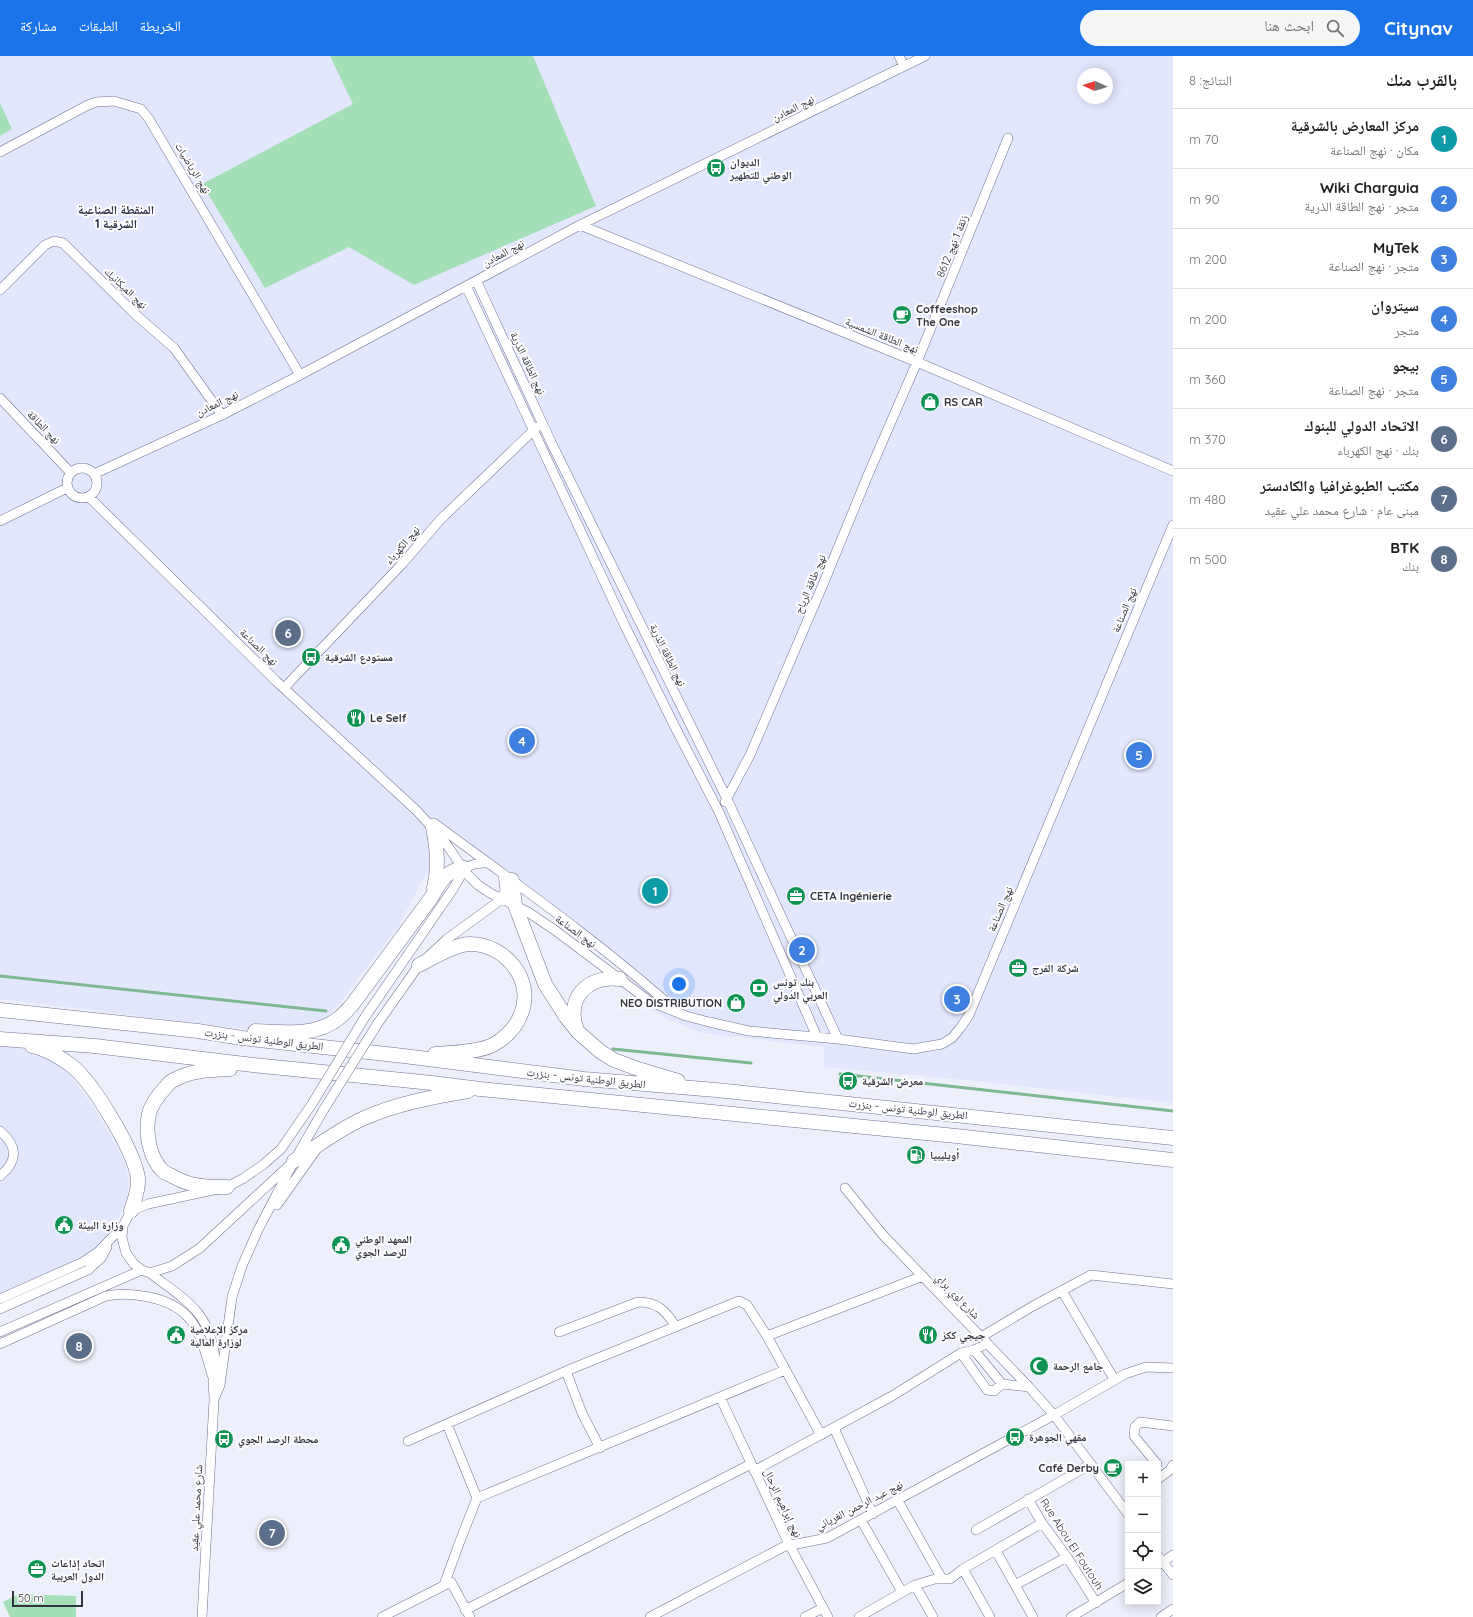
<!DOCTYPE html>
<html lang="ar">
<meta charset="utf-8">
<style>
:root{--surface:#fff;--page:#f6f6f6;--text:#202124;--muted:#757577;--line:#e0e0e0;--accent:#1a73e8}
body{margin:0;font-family:Quicksand,"Noto Naskh Arabic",sans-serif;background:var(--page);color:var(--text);direction:rtl}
.controls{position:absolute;right:12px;bottom:12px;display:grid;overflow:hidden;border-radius:0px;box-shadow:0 2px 10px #0003}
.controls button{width:36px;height:36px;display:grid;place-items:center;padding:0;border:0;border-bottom:1px solid var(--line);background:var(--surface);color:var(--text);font:20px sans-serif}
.compass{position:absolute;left:1077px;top:12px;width:36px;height:36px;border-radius:50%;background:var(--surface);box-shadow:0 2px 10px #0003;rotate:273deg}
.scale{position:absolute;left:12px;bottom:10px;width:71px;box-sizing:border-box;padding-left:4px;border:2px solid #323440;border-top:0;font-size:11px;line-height:14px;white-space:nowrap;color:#323440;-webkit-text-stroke:3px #fdfdfd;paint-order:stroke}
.you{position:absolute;left:679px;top:928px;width:14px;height:14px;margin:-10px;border:3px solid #fff;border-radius:50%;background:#1a73e8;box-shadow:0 0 0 6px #1a73e833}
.badge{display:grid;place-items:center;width:26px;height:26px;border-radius:50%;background:var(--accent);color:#fff;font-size:13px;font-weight:700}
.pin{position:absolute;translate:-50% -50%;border:2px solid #fff;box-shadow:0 1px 4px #0006}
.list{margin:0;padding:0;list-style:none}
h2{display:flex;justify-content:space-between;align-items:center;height:52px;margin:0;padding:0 16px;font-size:17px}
h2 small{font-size:13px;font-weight:400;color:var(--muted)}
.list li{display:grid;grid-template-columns:26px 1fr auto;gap:12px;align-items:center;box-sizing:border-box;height:60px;padding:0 16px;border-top:1px solid var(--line)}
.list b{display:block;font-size:15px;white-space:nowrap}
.list p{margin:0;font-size:13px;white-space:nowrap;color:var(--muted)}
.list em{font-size:13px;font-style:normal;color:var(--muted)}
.icon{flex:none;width:22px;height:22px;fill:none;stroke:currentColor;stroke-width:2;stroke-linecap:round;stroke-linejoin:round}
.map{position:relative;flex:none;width:1173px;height:1561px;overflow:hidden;direction:ltr}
header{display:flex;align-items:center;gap:24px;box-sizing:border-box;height:56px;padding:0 20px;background:var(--accent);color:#fff}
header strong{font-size:19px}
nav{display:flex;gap:22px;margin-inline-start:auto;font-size:14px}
.search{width:280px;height:36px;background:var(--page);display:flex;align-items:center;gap:10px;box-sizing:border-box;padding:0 14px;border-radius:22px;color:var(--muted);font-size:15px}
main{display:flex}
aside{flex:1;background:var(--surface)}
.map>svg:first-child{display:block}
.built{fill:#e3e7fe;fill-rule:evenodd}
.green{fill:#a5dfb7}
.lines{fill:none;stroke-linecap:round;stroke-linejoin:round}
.stream{stroke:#7db890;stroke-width:3}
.minor-casing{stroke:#6f738f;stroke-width:10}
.highway-casing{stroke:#6f738f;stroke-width:15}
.minor{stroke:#fff;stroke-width:9}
.highway{stroke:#fff;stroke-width:14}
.minor-bridge-casing{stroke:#6f738f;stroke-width:10;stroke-linecap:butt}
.minor-bridge{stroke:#fff;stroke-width:9}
.labels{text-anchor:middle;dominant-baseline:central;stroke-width:4;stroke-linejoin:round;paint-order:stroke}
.street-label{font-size:11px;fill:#323440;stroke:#fdfdfd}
.poi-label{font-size:11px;font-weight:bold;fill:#323440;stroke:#fdfdfd;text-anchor:start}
.neighbourhood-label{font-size:12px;font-weight:bold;fill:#2a2d44;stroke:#fdfdfd}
</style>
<header>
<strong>Citynav</strong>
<div class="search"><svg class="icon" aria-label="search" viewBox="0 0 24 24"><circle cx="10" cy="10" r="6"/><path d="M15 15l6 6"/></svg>ابحث هنا</div>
<nav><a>الخريطة</a><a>الطبقات</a><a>مشاركة</a></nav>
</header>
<main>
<aside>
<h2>بالقرب منك<small>النتائج: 8</small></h2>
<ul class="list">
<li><span class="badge" style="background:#0f9aa8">1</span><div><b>مركز المعارض بالشرقية</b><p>مكان · نهج الصناعة</p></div><em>70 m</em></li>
<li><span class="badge" style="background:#3f7fe0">2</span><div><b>Wiki Charguia</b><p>متجر · نهج الطاقة الذرية</p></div><em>90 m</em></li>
<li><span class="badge" style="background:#3f7fe0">3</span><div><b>MyTek</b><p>متجر · نهج الصناعة</p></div><em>200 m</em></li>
<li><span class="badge" style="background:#3f7fe0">4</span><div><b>سيتروان</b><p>متجر</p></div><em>200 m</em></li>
<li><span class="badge" style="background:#3f7fe0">5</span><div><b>بيجو</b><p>متجر · نهج الصناعة</p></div><em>360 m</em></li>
<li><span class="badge" style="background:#5c6f8a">6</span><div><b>الاتحاد الدولي للبنوك</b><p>بنك · نهج الكهرباء</p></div><em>370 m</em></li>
<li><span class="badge" style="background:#5c6f8a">7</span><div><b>مكتب الطبوغرافيا والكادستر</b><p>مبنى عام · شارع محمد علي عقيد</p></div><em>480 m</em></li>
<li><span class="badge" style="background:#5c6f8a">8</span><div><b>BTK</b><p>بنك</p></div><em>500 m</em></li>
</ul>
</aside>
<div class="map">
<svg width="1173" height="1561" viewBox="0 0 1173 1561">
<rect width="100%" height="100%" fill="#edeffb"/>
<path class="built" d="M 0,0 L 1173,0 L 1173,1047 L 965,1024 L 824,1011 L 824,991 L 702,977 L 667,963 L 627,935 L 637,918 L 507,814 L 456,777 L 422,825 L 399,869 L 339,948 L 311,981 L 0,943 ZM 1083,18 L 1107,18 L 1107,42 L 1083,42 Z
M 0,989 L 27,992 L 63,1010 L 93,1050 L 117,1091 L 125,1107 L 129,1127 L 127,1143 L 113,1173 L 99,1190 L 84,1200 L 0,1237 Z"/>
<path class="green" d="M 330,0 L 533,0 L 596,150 L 414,229 L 349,191 L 265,232 L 202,128 L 353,48 Z
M 0,47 L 12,73 L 0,80 Z
M 19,1538 L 76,1540 L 76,1561 L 10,1561 L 3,1546 Z"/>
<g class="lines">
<path class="stream" d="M 0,920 L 326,955
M 613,993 L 751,1007
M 840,1018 L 1173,1055"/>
<g class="minor-casing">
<path id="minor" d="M 899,0 L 904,10
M 0,96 L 86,50 L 96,46 L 114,45 L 141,53 L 149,63 L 300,319
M 580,169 L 917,306 L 1173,415
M 477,226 L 551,386 L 727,743 L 838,983
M 466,230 L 625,570 L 676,673 L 719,756 L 817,981
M 0,234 L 45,189 L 54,185 L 63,187 L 136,259 L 174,292 L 222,359
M 0,342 L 70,416
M67 427a15 15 0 1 1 30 0a15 15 0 1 1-30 0Z
M 94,418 L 222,359 L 300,319 L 580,169 L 925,0
M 89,441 L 276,625 L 416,754 L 442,782 L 467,818 L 478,829 L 490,837 L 528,856 L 556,875 L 649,945 L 686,960 L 709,966 L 749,975 L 838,983 L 913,993 L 942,988 L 952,982 L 961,971 L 969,959 L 1173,469
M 0,465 L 67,432
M 285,631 L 403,507 L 440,464 L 537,371
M 725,746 L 750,699 L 824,526 L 868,419 L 917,306 L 1008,82
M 434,767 C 515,827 598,885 673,952
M 365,961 L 453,833 C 464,815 464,806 488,807
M 378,967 L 419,909 L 447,883 L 502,843 L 505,834 L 503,818
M 0,1075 C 18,1090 18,1105 0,1120
M 294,1105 L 200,1192 L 172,1210 L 150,1217 L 142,1214 L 134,1208 L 126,1197 L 122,1182 L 123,1170 L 131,1155 L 148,1148 L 227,1131 L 244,1122 L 264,1108 L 281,1093 L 312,1048
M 845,1132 L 883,1179 L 1029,1331 L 1054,1359 L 1128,1458
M 277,1149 L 316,1094
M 150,1217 C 185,1244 211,1256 215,1304 C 216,1311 213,1317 213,1323 C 213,1330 214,1337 214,1344 L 202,1561
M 1062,1235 L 1114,1323
M 0,1243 L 83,1206 L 98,1196 L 123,1170
M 0,1253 L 88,1214 L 101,1202 L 107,1191
M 0,1276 L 142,1214
M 559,1276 L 638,1246 C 658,1246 666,1255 676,1271
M 767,1280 L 923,1220
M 981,1281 L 1033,1250 L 1091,1219 L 1173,1228
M 0,1288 L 106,1240 C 120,1237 135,1238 149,1241 C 196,1251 200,1278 212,1319
M 974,1294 L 1002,1328
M 961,1297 L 987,1334 L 994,1335 L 1002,1328 L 1029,1331
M 566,1315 L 582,1357 L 600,1392
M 215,1341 L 220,1329 L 232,1241 L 242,1210 L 258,1174 L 294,1105 L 324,1053
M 720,1341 L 789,1488 L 828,1561
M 834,1372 L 873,1458
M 408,1385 L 566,1315 L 739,1245 L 747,1249 L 767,1280 L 821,1379
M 1157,1408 L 1134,1380 L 1135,1371 L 1140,1366 L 1173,1370
M 754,1415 L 892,1340 L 961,1297 L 974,1294 L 986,1288
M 1158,1423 L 1170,1414 L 1173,1409
M 477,1442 L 785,1314
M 1028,1443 L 1042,1467 L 1067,1501 L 1096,1547
M 898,1445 L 942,1523
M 861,1464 L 902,1536
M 976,1474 L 1091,1408
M 996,1495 L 1033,1561
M 1158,1500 L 1173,1519
M 1158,1509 L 1173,1499
M 963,1513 L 990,1561
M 444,1529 L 460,1485 L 477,1442 L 447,1368
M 915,1529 L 933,1561
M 1015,1529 L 1067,1501
M 465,1554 L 751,1408
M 382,1561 L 451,1526 L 470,1561
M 650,1561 L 789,1488 L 797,1488 L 827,1482 L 1054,1359 L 1125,1318 L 1146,1311 L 1173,1312
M 805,1561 L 823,1552
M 859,1561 L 915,1529 L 935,1523 L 950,1523 L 963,1513 L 1042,1467
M 1071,1561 L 1128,1527
M 1161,1561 L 1173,1553"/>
</g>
<g class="highway-casing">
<path id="highway" d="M 433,771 C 437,792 439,811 434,832
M 512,824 L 515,849 L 545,928 L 566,961 L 578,976 L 601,996 L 614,1004 L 638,1013 L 678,1025
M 419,909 C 433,902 455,888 470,888 C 505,888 535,924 521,958 C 516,972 505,982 493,989 C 479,996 451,997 435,998
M 0,954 L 198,975 L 242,982 L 404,1000 L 584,1023 L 716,1034 L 1173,1082
M 577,974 C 565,942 588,919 620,923
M 255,975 C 283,976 316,981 339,962 C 344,958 348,953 352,949 L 431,842 C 441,826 444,815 464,812
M 0,983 L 95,990 L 253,1009 L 432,1027 L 480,1033 L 956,1080 L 1173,1104
M 32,990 C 45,992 61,1002 72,1010 C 94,1028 134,1095 138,1122 C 139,1134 134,1145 131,1155
M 294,1105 C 316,1091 338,1074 362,1063 C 395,1048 432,1041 468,1035
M 227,1131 C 207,1131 192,1131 174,1121 C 171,1119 166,1118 163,1115 C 149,1102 145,1076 149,1058 C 151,1049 159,1038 165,1032 C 168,1029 170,1025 174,1024 C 191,1014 211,1014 230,1013"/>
</g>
<use href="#minor" class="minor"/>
<use href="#highway" class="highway"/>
<g class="minor-bridge-casing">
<path id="minor-bridge" d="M 312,1048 L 365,961
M 324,1053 L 378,967"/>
</g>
<use href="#minor-bridge" class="minor-bridge"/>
</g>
<defs>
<g id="bus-disc" transform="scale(1)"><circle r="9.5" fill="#0f9352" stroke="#fdfdfd"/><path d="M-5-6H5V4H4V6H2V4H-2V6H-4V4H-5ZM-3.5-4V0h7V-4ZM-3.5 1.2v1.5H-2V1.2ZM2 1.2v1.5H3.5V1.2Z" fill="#fff"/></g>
<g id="cafe-disc" transform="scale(1)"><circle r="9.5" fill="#0f9352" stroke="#fdfdfd"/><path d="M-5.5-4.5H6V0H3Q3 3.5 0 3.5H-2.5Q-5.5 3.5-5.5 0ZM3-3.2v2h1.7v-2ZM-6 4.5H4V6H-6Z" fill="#fff"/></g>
<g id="shop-disc" transform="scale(1)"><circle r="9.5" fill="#0f9352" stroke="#fdfdfd"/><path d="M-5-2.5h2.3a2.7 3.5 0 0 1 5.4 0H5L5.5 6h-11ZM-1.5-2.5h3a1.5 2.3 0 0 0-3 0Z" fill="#fff"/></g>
<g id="restaurant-disc" transform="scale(1)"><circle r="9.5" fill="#0f9352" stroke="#fdfdfd"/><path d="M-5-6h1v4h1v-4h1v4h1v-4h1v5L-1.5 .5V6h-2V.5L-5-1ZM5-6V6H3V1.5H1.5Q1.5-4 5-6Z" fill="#fff"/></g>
<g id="office-disc" transform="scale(1)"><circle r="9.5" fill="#0f9352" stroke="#fdfdfd"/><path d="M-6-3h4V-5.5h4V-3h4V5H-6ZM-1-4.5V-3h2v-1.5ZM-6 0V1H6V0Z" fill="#fff"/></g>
<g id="bank-disc" transform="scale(1)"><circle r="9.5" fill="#0f9352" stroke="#fdfdfd"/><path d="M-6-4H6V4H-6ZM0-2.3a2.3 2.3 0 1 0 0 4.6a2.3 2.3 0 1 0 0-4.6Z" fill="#fff"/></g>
<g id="fuel-disc" transform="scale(1)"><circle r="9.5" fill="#0f9352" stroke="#fdfdfd"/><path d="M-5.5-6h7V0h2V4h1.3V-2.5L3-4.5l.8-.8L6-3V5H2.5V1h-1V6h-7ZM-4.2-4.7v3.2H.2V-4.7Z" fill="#fff"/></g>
<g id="civic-disc" transform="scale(1)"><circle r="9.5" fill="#0f9352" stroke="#fdfdfd"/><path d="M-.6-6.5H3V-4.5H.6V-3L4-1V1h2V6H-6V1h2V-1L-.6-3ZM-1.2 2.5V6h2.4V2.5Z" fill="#fff"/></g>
<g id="mosque-disc" transform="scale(1)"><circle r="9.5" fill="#0f9352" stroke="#fdfdfd"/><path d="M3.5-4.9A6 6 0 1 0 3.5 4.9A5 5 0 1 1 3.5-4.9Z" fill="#fff"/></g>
</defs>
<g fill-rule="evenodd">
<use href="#bus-disc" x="716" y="112"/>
<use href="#cafe-disc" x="902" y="259"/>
<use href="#shop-disc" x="930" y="346"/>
<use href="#bus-disc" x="311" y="601"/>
<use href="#restaurant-disc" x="356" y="662"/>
<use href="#office-disc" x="796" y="840"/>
<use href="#office-disc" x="1018" y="912"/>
<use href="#bank-disc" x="759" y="932"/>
<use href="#shop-disc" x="736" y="947"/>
<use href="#bus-disc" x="848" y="1025"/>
<use href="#fuel-disc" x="916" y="1099"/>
<use href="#civic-disc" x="64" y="1169"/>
<use href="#civic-disc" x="341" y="1189"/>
<use href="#civic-disc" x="176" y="1279"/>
<use href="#restaurant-disc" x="928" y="1279"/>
<use href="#mosque-disc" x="1039" y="1310"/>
<use href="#bus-disc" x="1015" y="1381"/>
<use href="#bus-disc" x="224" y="1383"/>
<use href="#cafe-disc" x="1113" y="1412"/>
<use href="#office-disc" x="37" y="1513"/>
</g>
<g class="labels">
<g class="street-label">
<text transform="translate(793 52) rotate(-26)">نهج المعادن</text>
<text transform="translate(193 112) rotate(59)">نهج الرياضيات</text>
<text transform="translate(952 190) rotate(-68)">زنقة 1 نهج 8612</text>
<text transform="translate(503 197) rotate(-28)">نهج المعادن</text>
<text transform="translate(126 232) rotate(44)">نهج الميكانيك</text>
<text transform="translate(882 279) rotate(22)">نهج الطاقة الشمسية</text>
<text transform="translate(528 307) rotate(65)">نهج الطاقة الذرية</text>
<text transform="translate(217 347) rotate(-26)">نهج المعادن</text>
<text transform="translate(44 371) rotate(46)">نهج الطاقة</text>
<text transform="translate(402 489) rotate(-49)">نهج الكهرباء</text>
<text transform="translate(810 528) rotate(-67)">نهج طاقة الرياح</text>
<text transform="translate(1124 554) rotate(-67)">نهج الصناعة</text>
<text transform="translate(259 591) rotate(44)">نهج الصناعة</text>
<text transform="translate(668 599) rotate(64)">نهج الطاقة الذرية</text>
<text transform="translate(1000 853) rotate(-67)">نهج الصناعة</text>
<text transform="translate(576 875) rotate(36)">نهج الصناعة</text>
<text transform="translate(264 983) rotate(7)">الطريق الوطنية تونس - بنزرت</text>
<text transform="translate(586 1022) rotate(6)">الطريق الوطنية تونس - بنزرت</text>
<text transform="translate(908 1053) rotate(6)">الطريق الوطنية تونس - بنزرت</text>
<text transform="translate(958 1240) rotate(46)">شارع لوي براي</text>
<text transform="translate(783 1447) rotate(65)">نهج إبراهيم الرحال</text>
<text transform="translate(859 1449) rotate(-27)">نهج عبد الرحمن الغرياني</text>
<text transform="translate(196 1452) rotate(-87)">شارع محمد علي عقيد</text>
<text transform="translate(1072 1488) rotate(57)">Rue Abou El Foutouh</text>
</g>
<g class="poi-label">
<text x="730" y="106">الديوان<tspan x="730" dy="13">الوطني للتطهير</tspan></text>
<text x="916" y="253">Coffeeshop<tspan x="916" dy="13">The One</tspan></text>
<text x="944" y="346">RS CAR</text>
<text x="325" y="601">مستودع الشرقية</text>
<text x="370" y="662">Le Self</text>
<text x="810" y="840">CETA Ingénierie</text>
<text x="1032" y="912">شركة الفرج</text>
<text x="773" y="926">بنك تونس<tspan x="773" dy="13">العربي الدولي</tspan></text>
<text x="722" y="947" text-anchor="end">NEO DISTRIBUTION</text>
<text x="862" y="1025">معرض الشرقية</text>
<text x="930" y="1099">أويليبيا</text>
<text x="78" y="1169">وزارة البيئة</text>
<text x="355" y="1183">المعهد الوطني<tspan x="355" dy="13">للرصد الجوي</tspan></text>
<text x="190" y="1273">مركز الإعلامية<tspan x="190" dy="13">لوزارة المالية</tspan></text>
<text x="942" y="1279">جيجي ككز</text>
<text x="1053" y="1310">جامع الرحمة</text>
<text x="1029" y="1381">مقهي الجوهرة</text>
<text x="238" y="1383">محطة الرصد الجوي</text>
<text x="1099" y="1412" text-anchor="end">Café Derby</text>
<text x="51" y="1507">اتحاد إذاعات<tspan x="51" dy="13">الدول العربية</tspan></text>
</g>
<g class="neighbourhood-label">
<text x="116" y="153">المنقطة الصناعية<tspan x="116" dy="14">الشرقية 1</tspan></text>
</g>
</g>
</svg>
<div class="controls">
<button>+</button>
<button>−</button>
<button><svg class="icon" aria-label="locate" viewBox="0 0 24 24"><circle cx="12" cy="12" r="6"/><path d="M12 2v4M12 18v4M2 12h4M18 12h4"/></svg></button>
<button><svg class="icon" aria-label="layers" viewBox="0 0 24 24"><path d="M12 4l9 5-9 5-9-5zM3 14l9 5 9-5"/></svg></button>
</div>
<svg class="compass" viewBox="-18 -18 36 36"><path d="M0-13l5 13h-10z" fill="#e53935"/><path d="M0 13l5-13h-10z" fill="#757577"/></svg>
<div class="scale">50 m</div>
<div class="you"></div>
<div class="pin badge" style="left:655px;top:835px;background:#0f9aa8">1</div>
<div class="pin badge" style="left:802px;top:894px;background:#3f7fe0">2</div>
<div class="pin badge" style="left:957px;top:943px;background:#3f7fe0">3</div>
<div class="pin badge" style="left:522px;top:685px;background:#3f7fe0">4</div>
<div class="pin badge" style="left:1139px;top:699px;background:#3f7fe0">5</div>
<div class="pin badge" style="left:288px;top:577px;background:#5c6f8a">6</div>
<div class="pin badge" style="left:272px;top:1477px;background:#5c6f8a">7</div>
<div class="pin badge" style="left:79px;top:1290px;background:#5c6f8a">8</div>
</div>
</main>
